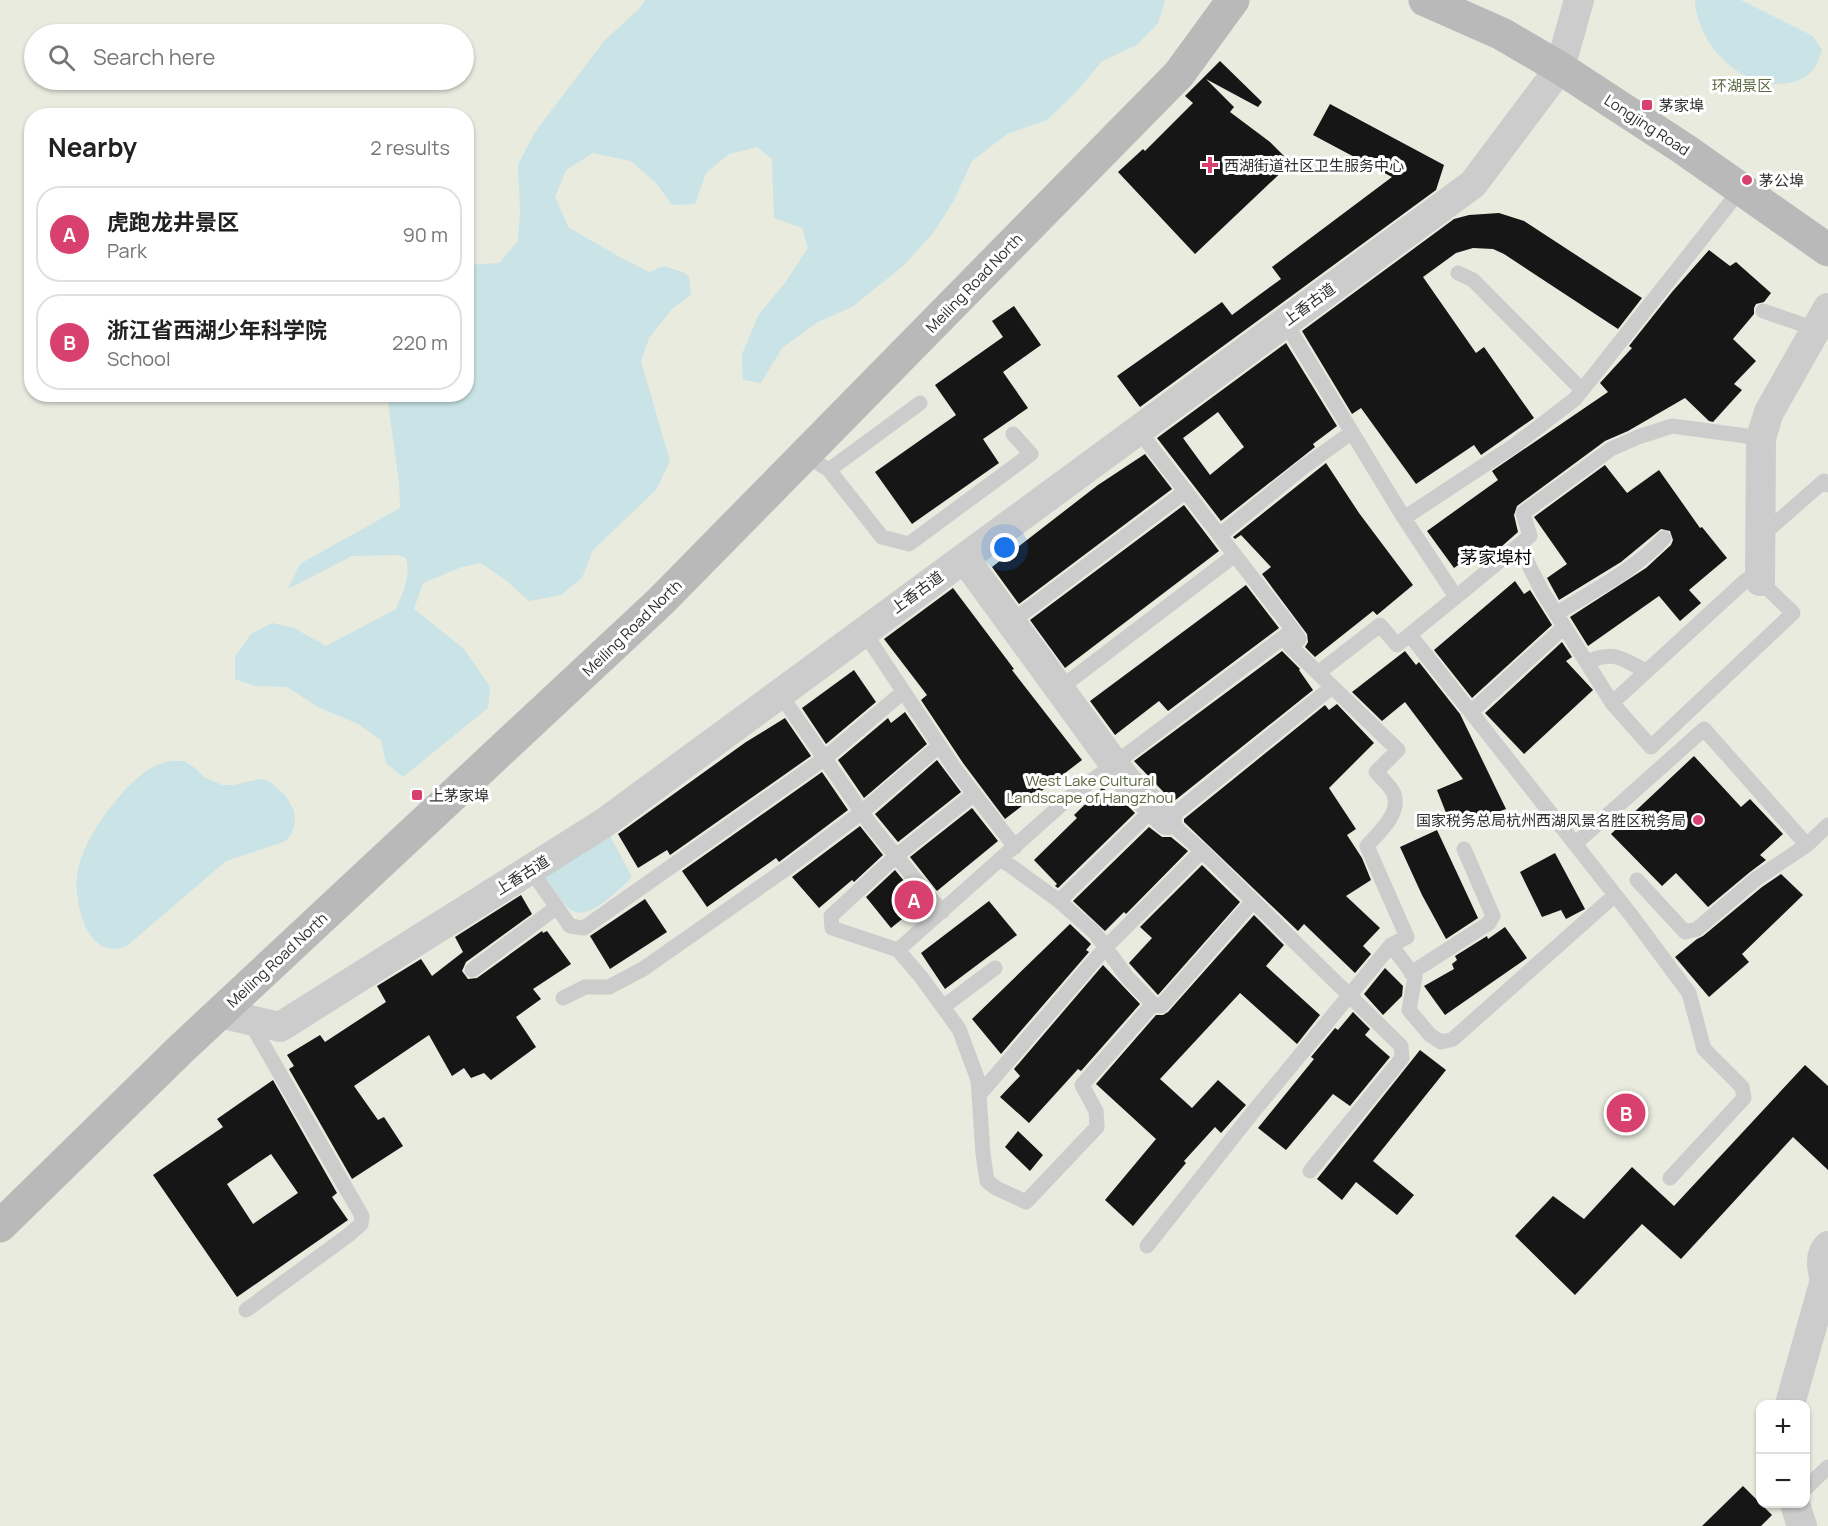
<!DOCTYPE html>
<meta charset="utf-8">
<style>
:root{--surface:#fff;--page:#f6f6f6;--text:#222;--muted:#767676;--line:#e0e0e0;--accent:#d84070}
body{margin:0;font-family:Manrope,"Noto Sans SC",sans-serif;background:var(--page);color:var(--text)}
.controls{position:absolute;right:18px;bottom:18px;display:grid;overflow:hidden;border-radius:12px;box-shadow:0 2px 4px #0004}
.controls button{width:54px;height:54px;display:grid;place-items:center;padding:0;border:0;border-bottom:2px solid var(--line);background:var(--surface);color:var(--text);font:30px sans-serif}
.you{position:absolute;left:1005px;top:548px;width:21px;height:21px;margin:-15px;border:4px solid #fff;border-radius:50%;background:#1a73e8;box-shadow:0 0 0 9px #1a73e833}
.badge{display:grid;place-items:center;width:39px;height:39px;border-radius:50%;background:var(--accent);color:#fff;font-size:20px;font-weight:700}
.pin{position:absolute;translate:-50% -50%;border:3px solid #fff;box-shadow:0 2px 6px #0006}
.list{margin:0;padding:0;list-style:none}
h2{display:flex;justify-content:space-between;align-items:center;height:78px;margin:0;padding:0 24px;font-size:26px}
h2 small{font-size:20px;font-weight:400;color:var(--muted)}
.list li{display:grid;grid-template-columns:39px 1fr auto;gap:18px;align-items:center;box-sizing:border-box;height:96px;margin:0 12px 12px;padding:0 12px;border:2px solid var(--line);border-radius:24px}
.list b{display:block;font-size:22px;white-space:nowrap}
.list p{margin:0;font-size:20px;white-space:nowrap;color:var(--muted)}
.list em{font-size:20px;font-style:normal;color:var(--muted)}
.icon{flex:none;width:33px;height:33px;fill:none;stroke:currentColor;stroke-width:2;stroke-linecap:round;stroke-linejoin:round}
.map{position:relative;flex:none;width:1828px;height:1526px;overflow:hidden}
.search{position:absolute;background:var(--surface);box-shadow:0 2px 4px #0004;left:24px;top:24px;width:450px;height:66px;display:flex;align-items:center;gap:15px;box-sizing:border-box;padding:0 21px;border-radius:33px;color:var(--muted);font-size:22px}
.panel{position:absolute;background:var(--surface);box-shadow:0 2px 4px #0004;left:24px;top:108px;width:450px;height:294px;border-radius:24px}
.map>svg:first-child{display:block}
.green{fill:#e8ebde;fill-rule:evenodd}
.water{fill:#c9e3e7}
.building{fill:#161616;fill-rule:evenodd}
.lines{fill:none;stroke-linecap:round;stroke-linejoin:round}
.lane{stroke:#ccc;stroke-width:15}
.street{stroke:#ccc;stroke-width:30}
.secondary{stroke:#b9b9b9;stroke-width:33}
.poi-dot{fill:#d84070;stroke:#fff;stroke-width:2}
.labels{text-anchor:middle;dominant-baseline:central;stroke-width:6;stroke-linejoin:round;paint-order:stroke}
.park-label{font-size:15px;fill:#5c6840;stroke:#fff}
.poi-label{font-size:15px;fill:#2f2f2f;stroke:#fff;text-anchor:start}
.street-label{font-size:15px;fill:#2f2f2f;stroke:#fff}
.quarter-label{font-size:18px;fill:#000;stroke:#fff}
</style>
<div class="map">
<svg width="1828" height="1526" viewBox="0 0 1828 1526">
<rect width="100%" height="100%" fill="#fff"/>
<path class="green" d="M 0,0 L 1828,0 L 1828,1526 L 0,1526 ZM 34,34 L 464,34 L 464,80 L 34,80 ZM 32,116 L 466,116 L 466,394 L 32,394 ZM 1760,1404 L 1806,1404 L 1806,1504 L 1760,1504 Z"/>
<path class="water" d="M 645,0 L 1165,0 L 1158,23 L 1137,45 L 1102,61 L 1078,90 L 1047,120 L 1007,134 L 972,161 L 954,200 L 934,232 L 903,266 L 852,307 L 818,322 L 782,348 L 761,383 L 743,380 L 742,354 L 759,314 L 785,283 L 808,248 L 802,228 L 774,218 L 772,159 L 757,147 L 729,154 L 706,173 L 695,204 L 672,205 L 656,183 L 631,161 L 593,153 L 566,170 L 555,197 L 569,228 L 618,256 L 649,272 L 664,266 L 685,273 L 689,277 L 691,295 L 672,309 L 649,338 L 641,361 L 670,461 L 656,490 L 593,550 L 582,578 L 561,595 L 529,601 L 507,581 L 481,563 L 462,567 L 423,583 L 414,609 L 464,649 L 490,687 L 488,708 L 403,777 L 386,763 L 381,740 L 358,724 L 318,707 L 287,687 L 255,686 L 235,679 L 235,657 L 251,634 L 272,623 L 294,628 L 326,646 L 396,609 C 403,592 411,577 406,558 L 398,555 L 352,556 L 288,589 L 300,564 L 400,508 L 399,483 L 387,395 L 466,394 L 467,265 L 499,263 L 518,241 L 520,211 L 518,165 L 535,132 L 605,40 L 640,8 Z
M 1695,0 L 1741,0 L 1813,36 L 1822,50 C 1820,55 1818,63 1815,67 C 1810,75 1801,80 1793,82 C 1745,94 1697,46 1695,0 Z
M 171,761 L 184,761 L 195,768 L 204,777 L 222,785 L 233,785 L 261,779 L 269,781 L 286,796 L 294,811 L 295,822 L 292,832 L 286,841 L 226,861 L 128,945 C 86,965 72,898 78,870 C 84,838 119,791 145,772 C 153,766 162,763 171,761 Z
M 608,832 L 632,877 C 621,888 589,921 573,911 C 563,906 550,883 543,874 Z"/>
<path class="building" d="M 1220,61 L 1262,102 L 1258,107 L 1206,79 L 1234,107 L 1230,112 L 1270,142 L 1291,163 L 1195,254 L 1118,172 L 1143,149 L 1145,151 L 1193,103 L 1185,96 Z
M 1330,104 L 1444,165 L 1436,190 L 1140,407 L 1117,376 L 1222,302 L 1232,315 L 1281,279 L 1272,267 L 1392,177 L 1313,135 Z
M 1499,213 L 1524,221 L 1642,298 L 1618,329 L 1504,254 L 1493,249 L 1473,248 L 1456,253 L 1423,277 L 1476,353 L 1484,347 L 1534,418 L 1481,455 L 1474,445 L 1416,484 L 1361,408 L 1352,414 L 1302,331 L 1454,219 L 1469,215 Z
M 1709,250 L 1730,266 L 1736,262 L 1771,293 L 1764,302 L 1756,304 L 1754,308 L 1754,314 L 1733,339 L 1756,361 L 1734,384 L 1742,390 L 1713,422 L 1709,421 L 1685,398 L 1628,431 L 1605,441 L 1517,506 L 1514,515 L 1518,532 L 1493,554 L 1486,545 L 1454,568 L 1427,531 L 1498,480 L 1492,471 L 1608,392 L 1600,383 L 1632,348 L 1629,346 L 1672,292 Z
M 1014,306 L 1041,345 L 1003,372 L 1028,408 L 983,439 L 999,463 L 912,524 L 875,472 L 956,415 L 935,385 L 1003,337 L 992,321 Z
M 1286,343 L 1337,426 L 1313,444 L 1315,447 L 1221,521 L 1157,438 ZM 1218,412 L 1244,447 L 1210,475 L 1183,438 Z
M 1145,454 L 1172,489 L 1019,604 L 992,567 L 1098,485 Z
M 1326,463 L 1359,513 L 1413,585 L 1377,615 L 1373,611 L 1315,657 L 1305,647 L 1308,642 L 1307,634 L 1262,574 L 1271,567 L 1241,535 L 1235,539 L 1233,537 Z
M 1605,465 L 1627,493 L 1659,470 L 1700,528 L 1702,527 L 1727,558 L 1689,590 L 1701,603 L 1680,621 L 1659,596 L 1588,646 L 1570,617 L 1646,568 L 1671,545 L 1673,540 L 1670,531 L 1661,529 L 1621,562 L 1559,600 L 1547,578 L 1567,564 L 1534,517 Z
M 1184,505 L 1219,551 L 1065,668 L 1030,620 Z
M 1515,581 L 1524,594 L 1530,590 L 1552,625 L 1472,698 L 1434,650 Z
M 1246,585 L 1279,628 L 1168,711 L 1159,701 L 1115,735 L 1090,701 Z
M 953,588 L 1014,669 L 1012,670 L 1082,760 L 1005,819 L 963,763 L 921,700 L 927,695 L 884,639 Z
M 1562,642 L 1572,657 L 1566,661 L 1593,690 L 1524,754 L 1485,713 Z
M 1282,651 L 1300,669 L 1299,670 L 1313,690 L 1173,802 L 1134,761 Z
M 1405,651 L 1416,665 L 1419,662 L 1460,714 L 1506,809 L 1452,828 L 1437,790 L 1463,779 L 1405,702 L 1382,721 L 1352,692 Z
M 854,670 L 876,702 L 826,744 L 802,708 Z
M 1337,704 L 1374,743 L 1329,788 L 1356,829 L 1347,835 L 1362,858 L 1371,880 L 1346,896 L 1380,928 L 1363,946 L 1371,954 L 1355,973 L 1304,924 L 1298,931 L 1184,822 L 1184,819 L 1325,705 L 1329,710 Z
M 905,712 L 927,744 L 864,798 L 838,760 L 888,718 L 891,723 Z
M 785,718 L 811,756 L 670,855 L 667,850 L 638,868 L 618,834 L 746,742 Z
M 1694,756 L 1741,807 L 1750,799 L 1783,834 L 1760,855 L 1766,860 L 1750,872 L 1708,907 L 1676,873 L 1662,886 L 1611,834 Z
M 937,760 L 961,792 L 898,842 L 875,814 Z
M 822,772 L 848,810 L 779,862 L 776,858 L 707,907 L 682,871 Z
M 1103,787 L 1117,805 L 1123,801 L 1135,813 L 1058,888 L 1055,886 L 1057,884 L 1034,860 L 1077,818 L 1074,815 Z
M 972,808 L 998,841 L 937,891 L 910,857 Z
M 860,826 L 883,855 L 854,882 L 852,880 L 819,908 L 792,877 Z
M 1149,827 L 1162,837 L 1171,837 L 1188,851 L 1126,914 L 1124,912 L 1105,931 L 1073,901 Z
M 1437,830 L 1478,918 L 1446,939 L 1422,895 L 1400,847 Z
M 1555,853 L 1585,909 L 1566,919 L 1561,910 L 1542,917 L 1520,872 Z
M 1202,865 L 1240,902 L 1158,995 L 1129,963 L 1152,938 L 1140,927 Z
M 895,870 L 922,903 L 891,928 L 866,897 Z
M 1781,874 L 1803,895 L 1742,954 L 1749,962 L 1709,997 L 1675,957 L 1697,939 L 1703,936 L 1762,887 Z
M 521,895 L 532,914 L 466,962 L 462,971 L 468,979 L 477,978 L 542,931 L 543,933 L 547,931 L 571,964 L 533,989 L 541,999 L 516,1017 L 536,1047 L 491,1080 L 484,1073 L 471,1078 L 464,1068 L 452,1076 L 429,1035 L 354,1086 L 378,1120 L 384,1117 L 403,1146 L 352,1179 L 289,1069 L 294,1066 L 287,1055 L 320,1035 L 325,1042 L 386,1002 L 377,986 L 421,959 L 432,976 L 463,952 L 455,937 Z
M 645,899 L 667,932 L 610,969 L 590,936 Z
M 989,901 L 1017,935 L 945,989 L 921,953 Z
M 1254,915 L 1284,945 L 1266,966 L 1320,1015 L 1297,1044 L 1240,993 L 1160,1079 L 1192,1108 L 1218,1080 L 1246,1105 L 1221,1133 L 1215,1127 L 1184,1161 L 1186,1163 L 1133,1226 L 1105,1200 L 1156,1139 L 1096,1084 L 1156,1015 L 1163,1015 L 1168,1012 Z
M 1070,924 L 1091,944 L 1086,950 L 1089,952 L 1001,1054 L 972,1019 Z
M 1505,927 L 1527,958 L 1445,1015 L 1424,986 L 1454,969 L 1452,964 L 1457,960 L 1455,956 L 1487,936 L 1488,939 Z
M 1103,965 L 1140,1004 L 1081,1071 L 1078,1069 L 1029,1123 L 1000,1097 L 1020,1076 L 1014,1069 Z
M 1385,968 L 1403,986 L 1402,996 L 1383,1015 L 1364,994 Z
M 1353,1012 L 1370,1029 L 1365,1035 L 1390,1057 L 1350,1106 L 1333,1094 L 1286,1150 L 1258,1128 L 1314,1059 L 1311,1057 L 1335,1028 L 1338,1030 Z
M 1420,1050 L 1446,1070 L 1373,1161 L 1414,1195 L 1397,1215 L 1356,1182 L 1342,1200 L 1317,1179 Z
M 1805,1065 L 1828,1086 L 1828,1170 L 1793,1137 L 1681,1259 L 1642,1224 L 1575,1295 L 1515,1236 L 1553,1196 L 1584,1219 L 1632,1167 L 1674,1206 Z
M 273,1080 L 337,1193 L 332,1197 L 348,1220 L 237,1297 L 153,1175 L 223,1127 L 217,1119 ZM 271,1154 L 298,1193 L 253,1224 L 227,1184 Z
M 1018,1131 L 1043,1155 L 1030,1171 L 1005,1147 Z
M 1743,1486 L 1772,1515 L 1761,1526 L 1702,1526 Z"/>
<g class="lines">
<path class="lane" d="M 1458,273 L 1473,280 L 1582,390
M 1763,311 L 1816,329
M 1285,322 L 1404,518 L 1456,597 L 1397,645 L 1380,625 L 1318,673
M 1138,430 L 1293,630 L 1299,639 L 1290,646 L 1398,750 L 1376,772 C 1381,778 1391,786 1394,794 C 1401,814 1379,832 1367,846 L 1407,937 L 1391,945 L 1253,1112 L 1147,1246
M 805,455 L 829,470 L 882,537 L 909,544 L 1031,454 L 1013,434
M 829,470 L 920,403
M 1404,518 L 1515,445 L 1575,399 L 1741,189
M 1220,535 L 1301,469 L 1352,432
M 1760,537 L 1824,481 L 1828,485
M 1519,546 L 1542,591 L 1612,703
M 1746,580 L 1760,581 L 1793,613 L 1651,747 L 1612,703 Z
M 1456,597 L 1530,536 L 1523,513 L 1611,449 L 1638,437 L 1672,426 L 1761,438
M 1556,614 C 1592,591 1635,570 1664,538
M 1011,622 L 1186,491
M 864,632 L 955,769 L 1015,847
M 1410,635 L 1631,915 L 1689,993 L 1704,1049 L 1742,1087 L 1744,1098 L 1670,1178
M 1586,662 C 1615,650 1620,658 1646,671
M 1059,689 L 1235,555
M 780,694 L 870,824 L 942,912
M 1471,712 L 1564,627
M 974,794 L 896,856 L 831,916 L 832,928 L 898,950 L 921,977 L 959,1029 L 978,1080 L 983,1154 L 987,1181 L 996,1188 L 1026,1202 L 1097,1127 L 1096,1111 L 1082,1085 L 1153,1004
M 1575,844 L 1704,729 L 1807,845
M 1001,859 L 1059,901 L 1095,933 L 1127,977 L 1153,1004 L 1161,1006 L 1253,901
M 530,869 L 570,926 L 584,928 L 825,758 L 903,692
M 1637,880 L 1685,932 L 1697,929 L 1756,879 L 1807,845 L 1828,825
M 1059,901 L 1154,808
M 1391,945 L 1415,977 L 1409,1010 L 1430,1035 L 1441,1042 L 1453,1039 L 1615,895
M 898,950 L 1070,797 L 1293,630
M 472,970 L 557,907
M 1411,973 L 1489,923 L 1493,916 L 1464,849
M 563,998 L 585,987 L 609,987 L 643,969 L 790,866 L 862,812 L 939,746
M 943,1007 L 995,968
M 979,1095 L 1106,947 L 1202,851
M 1310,1171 L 1402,1058 L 1401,1046 L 1202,851 L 1167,820 L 1332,687
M 246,1310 L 350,1234 L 361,1224 L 362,1216 L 249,1020
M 1806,1488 L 1828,1467"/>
<path class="street" d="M 964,558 L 1126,780 L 1167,820
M 1760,581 L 1761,438 L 1769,412 L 1828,308
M 219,1013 L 280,1027 L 604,823 L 1473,184 L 1560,68 L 1579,0
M 1790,1404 L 1825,1280 C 1822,1269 1819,1255 1828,1246
M 1795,1504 L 1802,1526"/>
<path class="secondary" d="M 1425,0 L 1502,34 L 1560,68 L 1684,149 L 1828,250
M 0,1226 L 181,1049 L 661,601 L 1179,74 L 1233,0"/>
</g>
<g class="poi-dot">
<rect x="1641" y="99" width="12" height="12" rx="3"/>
<path d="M1207 156h6v6h6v6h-6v6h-6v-6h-6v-6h6z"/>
<circle cx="1747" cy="180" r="6"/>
<rect x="411" y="789" width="12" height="12" rx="3"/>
<circle cx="1698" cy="820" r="6"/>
</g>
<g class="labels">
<g class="park-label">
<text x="1742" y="85">环湖景区</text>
<text x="1090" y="780">West Lake Cultural<tspan x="1090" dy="17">Landscape of Hangzhou</tspan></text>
</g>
<g class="poi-label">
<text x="1659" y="105">茅家埠</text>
<text x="1224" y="165">西湖街道社区卫生服务中心</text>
<text x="1759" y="180">茅公埠</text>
<text x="429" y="795">上茅家埠</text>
<text x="1686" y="820" text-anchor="end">国家税务总局杭州西湖风景名胜区税务局</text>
</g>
<g class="street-label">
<text transform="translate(1647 125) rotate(33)">Longjing Road</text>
<text transform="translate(974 283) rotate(-46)">Meiling Road North</text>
<text transform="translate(1309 304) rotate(-36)">上香古道</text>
<text transform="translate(917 592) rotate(-36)">上香古道</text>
<text transform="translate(632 628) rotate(-44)">Meiling Road North</text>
<text transform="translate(522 875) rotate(-32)">上香古道</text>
<text transform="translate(277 960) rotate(-43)">Meiling Road North</text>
</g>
<g class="quarter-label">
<text x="1496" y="557">茅家埠村</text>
</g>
</g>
</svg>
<div class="controls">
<button>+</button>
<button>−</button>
</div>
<div class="you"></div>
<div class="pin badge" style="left:914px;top:900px">A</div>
<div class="pin badge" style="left:1626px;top:1113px">B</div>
<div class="search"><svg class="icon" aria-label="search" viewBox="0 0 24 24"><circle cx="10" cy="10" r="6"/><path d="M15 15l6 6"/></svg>Search here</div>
<section class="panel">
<h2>Nearby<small>2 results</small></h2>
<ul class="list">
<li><span class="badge">A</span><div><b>虎跑龙井景区</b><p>Park</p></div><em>90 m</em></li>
<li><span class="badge">B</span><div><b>浙江省西湖少年科学院</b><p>School</p></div><em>220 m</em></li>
</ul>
</section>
</div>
